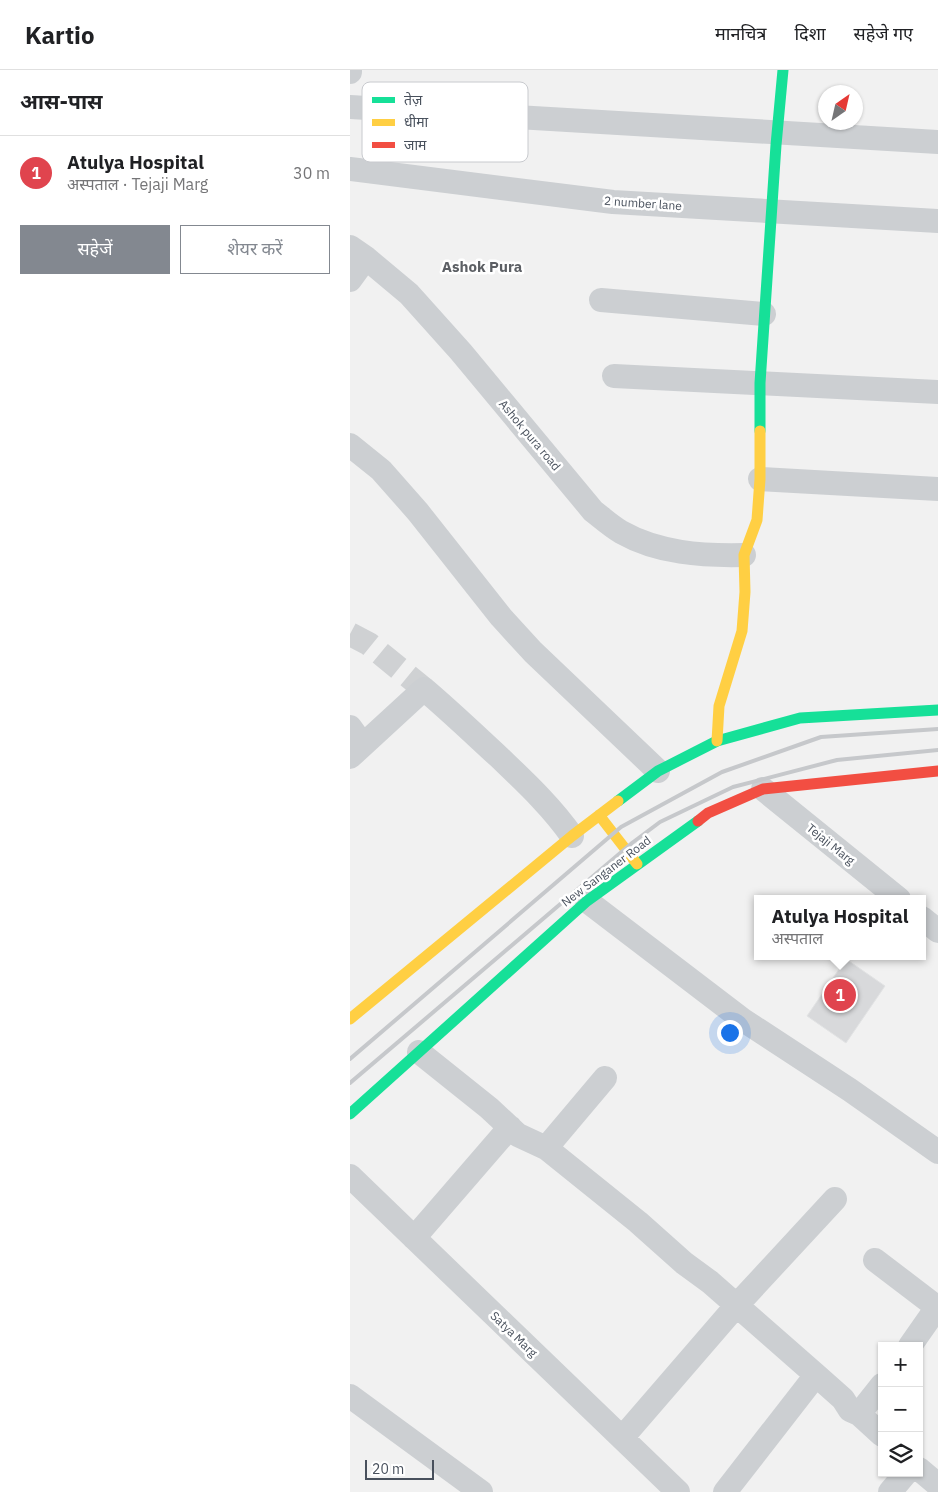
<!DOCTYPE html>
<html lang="hi">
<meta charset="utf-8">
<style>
:root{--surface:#fff;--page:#f6f6f6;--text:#202124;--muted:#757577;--line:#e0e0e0;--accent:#838890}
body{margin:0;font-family:"IBM Plex Sans","Noto Sans Devanagari",sans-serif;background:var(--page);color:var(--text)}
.controls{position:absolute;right:15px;bottom:15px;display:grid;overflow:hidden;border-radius:0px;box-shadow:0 1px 4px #0004}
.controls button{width:45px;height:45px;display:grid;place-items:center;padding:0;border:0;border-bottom:1px solid var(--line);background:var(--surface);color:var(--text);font:25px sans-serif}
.compass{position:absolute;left:468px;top:15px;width:45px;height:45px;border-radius:50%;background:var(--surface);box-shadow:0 1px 4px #0004;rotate:34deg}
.scale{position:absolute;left:15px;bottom:12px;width:69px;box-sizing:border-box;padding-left:5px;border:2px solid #48505c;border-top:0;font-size:14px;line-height:18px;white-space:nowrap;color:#48505c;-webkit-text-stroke:4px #fff;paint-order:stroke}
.you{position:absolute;left:379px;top:962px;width:18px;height:18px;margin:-12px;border:4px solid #fff;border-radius:50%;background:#1a73e8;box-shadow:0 0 0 8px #1a73e833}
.badge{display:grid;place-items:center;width:32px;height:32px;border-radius:50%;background:var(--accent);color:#fff;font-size:16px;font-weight:700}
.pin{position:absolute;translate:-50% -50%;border:2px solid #fff;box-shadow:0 1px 5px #0006}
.popup{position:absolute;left:404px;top:825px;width:172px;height:65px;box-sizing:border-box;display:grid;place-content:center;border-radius:0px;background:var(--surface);filter:drop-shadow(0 1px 4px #0005);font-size:16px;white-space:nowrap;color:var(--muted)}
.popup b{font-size:19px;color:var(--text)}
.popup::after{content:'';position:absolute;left:50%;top:100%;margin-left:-10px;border:10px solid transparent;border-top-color:var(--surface)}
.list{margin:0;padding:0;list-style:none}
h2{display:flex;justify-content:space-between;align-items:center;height:65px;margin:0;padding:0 20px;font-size:21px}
h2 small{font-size:16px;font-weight:400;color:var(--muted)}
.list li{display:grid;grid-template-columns:32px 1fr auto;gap:15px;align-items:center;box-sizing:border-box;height:75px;padding:0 20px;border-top:1px solid var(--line)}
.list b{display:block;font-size:19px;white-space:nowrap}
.list p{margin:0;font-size:16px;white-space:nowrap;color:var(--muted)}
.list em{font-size:16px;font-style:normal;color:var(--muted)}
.actions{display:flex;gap:10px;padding:15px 20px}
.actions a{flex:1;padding:11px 0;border:1px solid var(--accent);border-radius:0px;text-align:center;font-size:18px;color:var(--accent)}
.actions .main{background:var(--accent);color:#fff}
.icon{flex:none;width:28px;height:28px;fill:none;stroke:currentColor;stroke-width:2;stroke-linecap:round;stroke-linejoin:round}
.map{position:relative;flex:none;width:588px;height:1422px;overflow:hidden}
header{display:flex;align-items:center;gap:30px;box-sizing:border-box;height:70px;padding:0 25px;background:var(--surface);border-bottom:1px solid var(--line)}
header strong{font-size:24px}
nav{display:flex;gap:28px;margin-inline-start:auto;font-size:18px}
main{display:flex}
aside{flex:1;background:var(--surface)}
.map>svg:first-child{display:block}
.building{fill:#d8d9db;stroke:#e2e3e4}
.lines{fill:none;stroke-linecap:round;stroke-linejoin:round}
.street-tunnel{stroke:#cfd1d3;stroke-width:24;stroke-dasharray:24 12;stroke-linecap:butt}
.street{stroke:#cccfd2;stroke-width:24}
.fast{stroke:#16e098;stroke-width:11}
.slow{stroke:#ffcf43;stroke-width:11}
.jam{stroke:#f24e42;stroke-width:11}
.rail{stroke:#c6c8cb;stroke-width:4}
.labels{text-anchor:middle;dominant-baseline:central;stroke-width:5;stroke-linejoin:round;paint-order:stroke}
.street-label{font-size:12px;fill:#48505c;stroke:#fff}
.quarter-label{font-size:15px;font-weight:bold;fill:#5c5f64;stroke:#fff}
.key{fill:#fff;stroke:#c8cace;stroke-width:1}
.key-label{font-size:14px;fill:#48505c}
</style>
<header>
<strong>Kartio</strong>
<nav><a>मानचित्र</a><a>दिशा</a><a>सहेजे गए</a></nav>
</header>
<main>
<aside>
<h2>आस-पास<small></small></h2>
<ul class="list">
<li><span class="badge" style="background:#e0444e">1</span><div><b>Atulya Hospital</b><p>अस्पताल · Tejaji Marg</p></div><em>30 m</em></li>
</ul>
<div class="actions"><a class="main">सहेजें</a><a>शेयर करें</a></div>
</aside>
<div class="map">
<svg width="588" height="1422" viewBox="0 0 588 1422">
<rect width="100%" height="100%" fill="#f1f1f1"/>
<path class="building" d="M 496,889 L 535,916 L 496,973 L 457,946 Z"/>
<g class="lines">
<path class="street-tunnel" d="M 0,564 L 19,574 L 74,619"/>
<path class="street" d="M 0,2 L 0,0
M 0,37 L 588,72
M 0,99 L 263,132 L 588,151
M 0,177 L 16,188 L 59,224 L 111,282 L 243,441 C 252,448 261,456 271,462 C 308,483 352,486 394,485
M 0,210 L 16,188
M 251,230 L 414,244
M 264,306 L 588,322
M 0,375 L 31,400 L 68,442 L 151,547 L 183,582 L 308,701
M 410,409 L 588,419
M 0,657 L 13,675
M 0,687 L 74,619 C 100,641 124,664 149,687 C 175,712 201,736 222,766
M 413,719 L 549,829
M 237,831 L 393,950 L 500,1020 L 588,1082
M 572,848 L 588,861
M 69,982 L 139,1038 L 168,1065 L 196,1078 L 288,1152 L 334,1193 L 360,1212 L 466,1305 L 493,1329 L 500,1340 L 509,1344 L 532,1365
M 196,1078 L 255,1008
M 0,1106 L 328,1422
M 64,1168 L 160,1057
M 525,1190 L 588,1238
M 560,1276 L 588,1236
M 0,1326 L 131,1422
M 509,1344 L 532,1315
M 272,1368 L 386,1236 L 485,1129
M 569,1399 L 588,1415
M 375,1422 L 466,1305
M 540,1422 L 556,1403"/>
<path class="fast" d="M 410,361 L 410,313 L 426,75 L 433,0
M 268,731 L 308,701 L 367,671 L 450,648 L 588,640
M 0,1044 L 237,831 L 348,751"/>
<path class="slow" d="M 367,671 L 369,636 L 392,561 L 395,522 L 394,485 L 407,450 L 410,409 L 410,361
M 249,745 L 287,794
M 0,949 L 222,766 L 268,731"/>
<path class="jam" d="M 348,751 L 358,743 L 413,719 L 588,701"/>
<path class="rail" d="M 0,989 L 271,757 L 372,702 L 471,667 L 588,659
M 0,1013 L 282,773 L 310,752 L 383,717 L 487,690 L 588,680"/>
</g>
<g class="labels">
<g class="street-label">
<text transform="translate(293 133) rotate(4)">2 number lane</text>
<text transform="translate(180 365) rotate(50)">Ashok pura road</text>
<text transform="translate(481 774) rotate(39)">Tejaji Marg</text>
<text transform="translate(256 801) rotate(-37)">New Sanganer Road</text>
<text transform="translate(164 1264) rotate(44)">Satya Marg</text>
</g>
<g class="quarter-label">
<text x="132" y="196">Ashok Pura</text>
</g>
</g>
<rect x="12" y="12" width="166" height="80" rx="8" class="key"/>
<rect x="22" y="27" width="23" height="6" fill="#16e098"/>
<rect x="22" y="49" width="23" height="7" fill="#ffcf43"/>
<rect x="22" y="72" width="23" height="6" fill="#f24e42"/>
<g class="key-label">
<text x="54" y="35">तेज़</text>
<text x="54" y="57">धीमा</text>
<text x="54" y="80">जाम</text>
</g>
</svg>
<div class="controls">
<button>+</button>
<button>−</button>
<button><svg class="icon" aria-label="layers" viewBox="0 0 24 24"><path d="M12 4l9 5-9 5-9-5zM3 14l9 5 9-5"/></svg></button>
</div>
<svg class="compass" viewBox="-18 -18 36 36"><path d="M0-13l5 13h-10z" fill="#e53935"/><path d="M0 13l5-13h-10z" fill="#757577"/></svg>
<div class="scale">20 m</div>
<div class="you"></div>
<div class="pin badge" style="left:490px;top:925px;background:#e0444e">1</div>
<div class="popup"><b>Atulya Hospital</b>अस्पताल</div>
</div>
</main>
